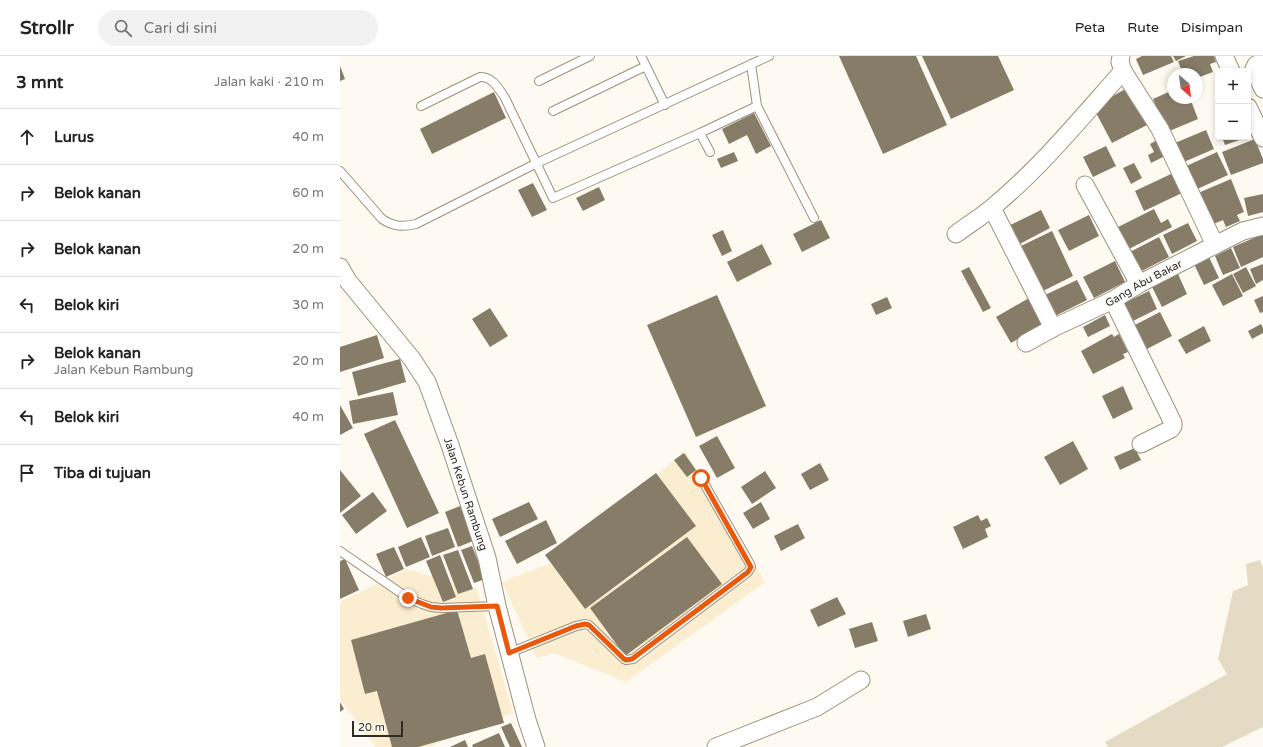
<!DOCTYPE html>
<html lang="id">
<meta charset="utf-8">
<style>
:root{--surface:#fff;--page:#f2f2f2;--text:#222;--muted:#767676;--line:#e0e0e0}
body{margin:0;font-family:"Varela Round",sans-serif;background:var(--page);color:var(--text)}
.controls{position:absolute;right:12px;top:12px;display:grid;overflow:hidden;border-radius:4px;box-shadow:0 2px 6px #0003}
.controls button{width:36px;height:36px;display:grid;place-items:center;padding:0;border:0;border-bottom:1px solid var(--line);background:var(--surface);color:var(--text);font:20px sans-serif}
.compass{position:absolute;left:827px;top:12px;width:36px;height:36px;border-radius:50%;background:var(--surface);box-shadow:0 2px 6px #0003;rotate:152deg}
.scale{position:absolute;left:12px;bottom:10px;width:51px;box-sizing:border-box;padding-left:4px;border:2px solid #2f2b23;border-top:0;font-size:11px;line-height:14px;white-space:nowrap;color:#2f2b23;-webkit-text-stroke:3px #fffaf1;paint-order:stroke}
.stop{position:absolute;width:12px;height:12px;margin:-9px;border:3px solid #ea580c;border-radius:50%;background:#fff}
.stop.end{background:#ea580c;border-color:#fff;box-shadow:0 1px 4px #0008}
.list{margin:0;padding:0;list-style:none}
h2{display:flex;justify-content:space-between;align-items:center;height:52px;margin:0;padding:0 16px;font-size:17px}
h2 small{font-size:13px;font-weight:400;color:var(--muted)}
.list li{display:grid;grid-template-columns:26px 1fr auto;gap:12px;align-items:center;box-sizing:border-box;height:56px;padding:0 16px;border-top:1px solid var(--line)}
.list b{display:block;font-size:15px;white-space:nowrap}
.list p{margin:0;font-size:13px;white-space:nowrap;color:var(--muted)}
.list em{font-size:13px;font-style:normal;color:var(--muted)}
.icon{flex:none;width:22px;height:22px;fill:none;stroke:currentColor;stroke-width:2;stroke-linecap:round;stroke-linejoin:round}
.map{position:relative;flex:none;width:923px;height:691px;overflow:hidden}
header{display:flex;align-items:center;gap:24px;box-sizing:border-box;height:56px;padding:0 20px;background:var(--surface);border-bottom:1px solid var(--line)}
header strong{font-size:19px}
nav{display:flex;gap:22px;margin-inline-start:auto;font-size:14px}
.search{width:280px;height:36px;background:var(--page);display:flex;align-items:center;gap:10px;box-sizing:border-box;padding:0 14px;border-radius:22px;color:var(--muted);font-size:15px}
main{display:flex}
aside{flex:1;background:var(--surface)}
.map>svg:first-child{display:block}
.built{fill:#fbedcf}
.green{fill:#e5dbc5}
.building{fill:#867c68}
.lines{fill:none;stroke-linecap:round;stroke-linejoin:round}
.service-casing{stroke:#9b917c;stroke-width:10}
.minor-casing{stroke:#9b917c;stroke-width:19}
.service{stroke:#fff;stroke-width:8}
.minor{stroke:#fff;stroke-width:17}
.route{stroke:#ea580c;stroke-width:5}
.labels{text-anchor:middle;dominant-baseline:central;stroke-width:3;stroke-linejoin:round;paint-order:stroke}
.street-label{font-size:11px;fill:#2f2b23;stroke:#fffaf1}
</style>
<header>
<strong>Strollr</strong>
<div class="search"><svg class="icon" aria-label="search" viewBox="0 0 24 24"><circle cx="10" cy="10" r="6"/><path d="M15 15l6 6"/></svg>Cari di sini</div>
<nav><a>Peta</a><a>Rute</a><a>Disimpan</a></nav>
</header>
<main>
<aside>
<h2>3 mnt<small>Jalan kaki · 210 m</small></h2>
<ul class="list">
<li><svg class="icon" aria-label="ahead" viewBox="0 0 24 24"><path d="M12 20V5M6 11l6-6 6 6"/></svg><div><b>Lurus</b></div><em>40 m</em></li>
<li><svg class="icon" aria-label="right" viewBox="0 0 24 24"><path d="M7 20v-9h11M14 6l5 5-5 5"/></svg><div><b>Belok kanan</b></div><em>60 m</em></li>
<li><svg class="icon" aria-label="right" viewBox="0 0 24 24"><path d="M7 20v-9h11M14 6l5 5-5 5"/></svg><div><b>Belok kanan</b></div><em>20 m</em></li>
<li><svg class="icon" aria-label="left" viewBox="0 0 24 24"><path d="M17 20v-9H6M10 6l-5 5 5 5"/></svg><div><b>Belok kiri</b></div><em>30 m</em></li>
<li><svg class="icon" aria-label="right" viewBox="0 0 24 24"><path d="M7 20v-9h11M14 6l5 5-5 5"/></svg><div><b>Belok kanan</b><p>Jalan Kebun Rambung</p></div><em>20 m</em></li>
<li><svg class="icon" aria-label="left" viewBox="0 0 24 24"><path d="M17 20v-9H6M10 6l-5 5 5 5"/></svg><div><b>Belok kiri</b></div><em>40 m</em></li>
<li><svg class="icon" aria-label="arrive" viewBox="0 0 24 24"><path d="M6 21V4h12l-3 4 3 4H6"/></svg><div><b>Tiba di tujuan</b></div></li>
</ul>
</aside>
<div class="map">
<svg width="923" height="691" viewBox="0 0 923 691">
<rect width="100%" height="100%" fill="#fffaf1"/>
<path class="built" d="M 345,395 L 425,526 L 286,626 L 214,597 L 197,602 L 162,526 L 214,506 Z
M 67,513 L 137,533 L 173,657 L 88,691 L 36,691 L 0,643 L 0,546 Z"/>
<path class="green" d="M 920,504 L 923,512 L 923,671 L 882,691 L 768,691 L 765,686 L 887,618 L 878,603 L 893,535 L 908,529 L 906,508 Z"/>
<path class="building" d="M 499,0 L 576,0 L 607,69 L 543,98 Z
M 582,0 L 658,0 L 674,34 L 611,63 Z
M 802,0 L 831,0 L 834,6 L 803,19 L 796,3 Z
M 833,0 L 846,0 L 836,5 Z
M 854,0 L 874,0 L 876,6 L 870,8 L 873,16 L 857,22 L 857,18 L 843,18 L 838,5 Z
M 0,10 L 5,23 L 0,25 Z
M 789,31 L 809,68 L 772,87 L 753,51 Z
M 833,34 L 833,42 L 850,42 L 858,63 L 827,76 L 813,43 Z
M 154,36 L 166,62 L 92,98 L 80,73 Z
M 414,57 L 431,90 L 416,98 L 407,79 L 389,88 L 382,73 Z
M 908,69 L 912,80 L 908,81 Z
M 866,74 L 874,93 L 844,106 L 835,87 Z
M 882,81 L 908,81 L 885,89 Z
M 819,83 L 827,99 L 811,107 L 808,99 L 814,96 L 810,88 Z
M 915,83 L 923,103 L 923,107 L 891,119 L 882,96 Z
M 766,90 L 776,110 L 753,121 L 743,101 Z
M 394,96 L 398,105 L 381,112 L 377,103 Z
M 877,96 L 888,119 L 853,135 L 842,112 Z
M 794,107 L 802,122 L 791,128 L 783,112 Z
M 833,117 L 842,137 L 804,155 L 795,135 Z
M 891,123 L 904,156 L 897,159 L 900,165 L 886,171 L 883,164 L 871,169 L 858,137 Z
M 193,127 L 207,154 L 192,161 L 178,134 Z
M 259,131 L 265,144 L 243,155 L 236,142 Z
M 923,138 L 923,156 L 908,160 L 904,142 Z
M 814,153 L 821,167 L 828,163 L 832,171 L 783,196 L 772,174 Z
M 701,154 L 710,172 L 676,190 L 666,171 Z
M 749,159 L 759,180 L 729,195 L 718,174 Z
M 481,164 L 490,182 L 462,196 L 453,178 Z
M 848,167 L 857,185 L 832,198 L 823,179 Z
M 383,174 L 392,195 L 382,200 L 372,179 Z
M 712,175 L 733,220 L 701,236 L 679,191 Z
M 923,178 L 923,201 L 901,211 L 893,191 Z
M 819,181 L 829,201 L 796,218 L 786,198 Z
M 422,188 L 432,208 L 397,226 L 387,206 Z
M 891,192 L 900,212 L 883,219 L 875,200 Z
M 869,201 L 879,222 L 864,229 L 854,208 Z
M 775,205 L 785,226 L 754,242 L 743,221 Z
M 923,208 L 923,224 L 916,228 L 910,213 Z
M 629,211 L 651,252 L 643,256 L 621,215 Z
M 906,211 L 916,230 L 903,237 L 893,218 Z
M 838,218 L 847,238 L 822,251 L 812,231 Z
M 892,218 L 903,240 L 883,250 L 872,229 Z
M 737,224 L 747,244 L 715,260 L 705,239 Z
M 809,235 L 817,253 L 789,267 L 780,249 Z
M 377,239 L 426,350 L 356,381 L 307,269 Z
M 923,240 L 923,256 L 920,257 L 914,244 Z
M 547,241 L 552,252 L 536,259 L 531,248 Z
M 689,242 L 704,268 L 671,287 L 656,261 Z
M 150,252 L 168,280 L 150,291 L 132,263 Z
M 820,256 L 832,280 L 803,295 L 791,271 Z
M 765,259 L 770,270 L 748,281 L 743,271 Z
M 921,268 L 923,272 L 923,277 L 912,283 L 908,275 Z
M 864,270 L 871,285 L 846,298 L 838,284 Z
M 772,278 L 774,281 L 779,278 L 788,296 L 783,298 L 785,302 L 753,318 L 741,295 Z
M 37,279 L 44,302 L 0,316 L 0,291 Z
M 60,303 L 66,326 L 18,340 L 12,316 Z
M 783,330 L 793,353 L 773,363 L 762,340 Z
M 53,336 L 58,359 L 13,368 L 9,345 Z
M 0,349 L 13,372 L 0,379 Z
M 55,364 L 99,457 L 67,472 L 24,378 Z
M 377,380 L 395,412 L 377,422 L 359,390 Z
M 733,385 L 748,413 L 720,429 L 704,401 Z
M 795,392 L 801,404 L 780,414 L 774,401 Z
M 344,397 L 356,414 L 347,421 L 334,404 Z
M 480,407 L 489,424 L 470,434 L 461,418 Z
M 0,414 L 21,440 L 0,457 Z
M 425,415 L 436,432 L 412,448 L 401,431 Z
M 316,417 L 356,470 L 245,553 L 205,499 Z
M 33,436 L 47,455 L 16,478 L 2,459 Z
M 189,446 L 198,463 L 160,481 L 152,463 Z
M 421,446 L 430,463 L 413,473 L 403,457 Z
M 120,450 L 133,485 L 118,491 L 105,456 Z
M 638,459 L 641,465 L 647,462 L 651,470 L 645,473 L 648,481 L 623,493 L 613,471 Z
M 206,464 L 217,487 L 177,508 L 165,485 Z
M 458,468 L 465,482 L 441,495 L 434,480 Z
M 108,472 L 115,491 L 92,500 L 85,480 Z
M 81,481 L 90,501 L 66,511 L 58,491 Z
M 347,481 L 382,528 L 285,600 L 250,552 Z
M 132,490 L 145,523 L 134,527 L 121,494 Z
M 54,491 L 64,513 L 46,521 L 36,498 Z
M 118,494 L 133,533 L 118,538 L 103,499 Z
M 100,499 L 116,541 L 103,546 L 86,505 Z
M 5,503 L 19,534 L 0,543 L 0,505 Z
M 497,541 L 506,558 L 478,571 L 470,554 Z
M 117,554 L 131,602 L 145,598 L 164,667 L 78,691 L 52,691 L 37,635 L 25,638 L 11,584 Z
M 586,558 L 591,573 L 568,581 L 563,565 Z
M 532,566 L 538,585 L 515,592 L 509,573 Z
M 0,646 L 4,653 L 0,656 Z
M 171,667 L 182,691 L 170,691 L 161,671 Z
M 159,677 L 165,691 L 133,691 L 132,689 Z
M 125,684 L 128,691 L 110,691 Z"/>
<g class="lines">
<g class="service-casing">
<path id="service" d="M 301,0 L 325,49
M 411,8 L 417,50 L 474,162
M 199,25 L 250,0
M 81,50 L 140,21 C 152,20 159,33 165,42 L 213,142 L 360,77 L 417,50
M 213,55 L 306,10
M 360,77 L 370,96
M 0,115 L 42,163 C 54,171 63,171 76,168 L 197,107 L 429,0
M 0,495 L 68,542 L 82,548 L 91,551 L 101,552 L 157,550
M 169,597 L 236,570 L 245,568 L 249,569 L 284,603 L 286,604 L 293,603 L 408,516 L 411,511 L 410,508 L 361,422"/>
</g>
<g class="minor-casing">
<g id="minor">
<path d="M 884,0 L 891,15"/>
<path d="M 923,5 L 916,9 L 914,13 L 923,33"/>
<path d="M 783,15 L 820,73 L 875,189"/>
<path d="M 908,51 L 923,82"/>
<path d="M 745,129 L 799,228"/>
<path d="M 652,152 L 713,272"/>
<path d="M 616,178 C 628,169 641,161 653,151 C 701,111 741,62 783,15 L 780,6 L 781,0"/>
<path id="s1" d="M 0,211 L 8,225 L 72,303 L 87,326 L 110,389 L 147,502 L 157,550 L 187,664 L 196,691"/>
<path d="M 773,244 L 833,367 L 833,370 L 831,373 L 801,388"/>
<path id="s2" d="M 686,287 L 713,272 L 773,244 L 799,228 L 875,189 L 903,175 L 923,170"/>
<path d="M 376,691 L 477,651 L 521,624"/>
</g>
</g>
<use href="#service" class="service"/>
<use href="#minor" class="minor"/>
</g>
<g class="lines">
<path class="route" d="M 68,542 L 91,551 L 101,552 L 157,550 L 169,597 L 236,570 L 245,568 L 249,569 L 284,603 L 286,604 L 292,603 L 408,516 L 411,511 L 361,422"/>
</g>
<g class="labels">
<g class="street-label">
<text stroke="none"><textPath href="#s2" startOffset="132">Gang Abu Bakar</textPath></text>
<text stroke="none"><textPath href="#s1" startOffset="263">Jalan Kebun Rambung</textPath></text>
</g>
</g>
</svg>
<div class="controls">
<button>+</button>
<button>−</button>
</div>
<svg class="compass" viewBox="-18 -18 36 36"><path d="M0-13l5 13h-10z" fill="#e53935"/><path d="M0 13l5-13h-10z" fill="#767676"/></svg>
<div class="scale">20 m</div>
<div class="stop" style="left:361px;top:422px"></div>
<div class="stop end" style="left:68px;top:542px"></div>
</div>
</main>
